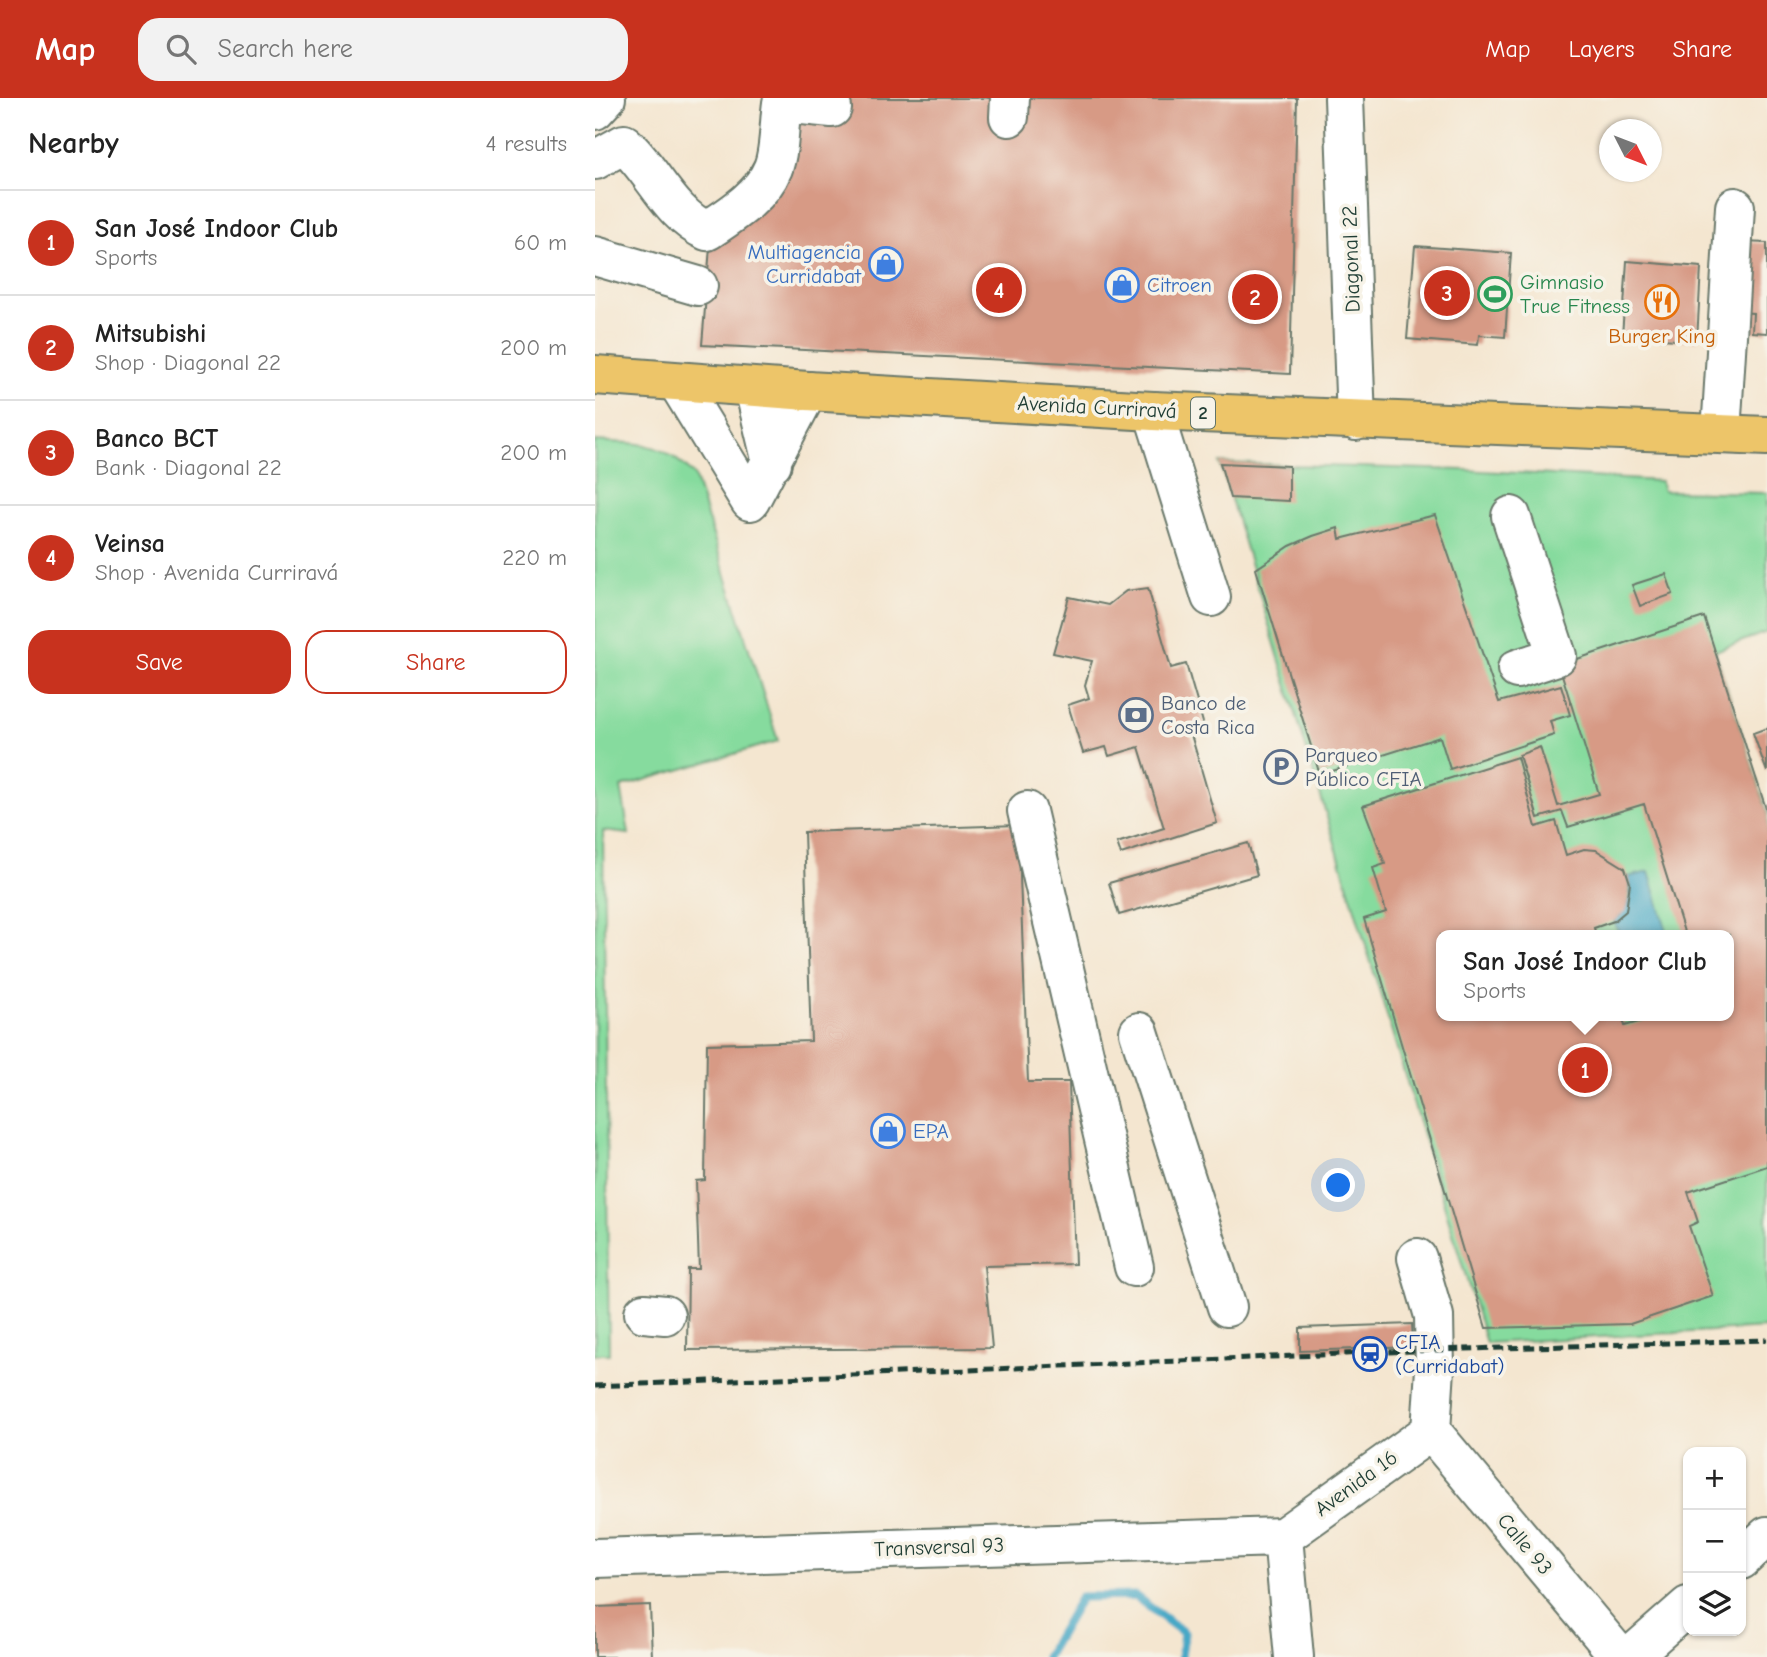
<!DOCTYPE html>
<meta charset="utf-8">
<style>
:root{--surface:#fff;--page:#f2f2f2;--text:#222;--muted:#767676;--line:#e0e0e0;--accent:#c8321e}
body{margin:0;font-family:"Comic Neue",sans-serif;background:var(--page);color:var(--text)}
.controls{position:absolute;right:21px;bottom:21px;display:grid;overflow:hidden;border-radius:14px;box-shadow:0 2px 5px #0004}
.controls button{width:63px;height:63px;display:grid;place-items:center;padding:0;border:0;border-bottom:2px solid var(--line);background:var(--surface);color:var(--text);font:35px sans-serif}
.compass{position:absolute;left:1004px;top:21px;width:63px;height:63px;border-radius:50%;background:var(--surface);box-shadow:0 2px 5px #0004;rotate:132deg}
.you{position:absolute;left:744px;top:1088px;width:24px;height:24px;margin:-18px;border:5px solid #fff;border-radius:50%;background:#1a73e8;box-shadow:0 0 0 10px #1a73e833}
.badge{display:grid;place-items:center;width:46px;height:46px;border-radius:50%;background:var(--accent);color:#fff;font-size:23px;font-weight:700}
.pin{position:absolute;translate:-50% -50%;border:4px solid #fff;box-shadow:0 2px 7px #0006}
.popup{position:absolute;left:841px;top:832px;width:298px;height:91px;box-sizing:border-box;display:grid;place-content:center;border-radius:14px;background:var(--surface);filter:drop-shadow(0 2px 5px #0005);font-size:23px;white-space:nowrap;color:var(--muted)}
.popup b{font-size:26px;color:var(--text)}
.popup::after{content:'';position:absolute;left:50%;top:100%;margin-left:-14px;border:14px solid transparent;border-top-color:var(--surface)}
.list{margin:0;padding:0;list-style:none}
h2{display:flex;justify-content:space-between;align-items:center;height:91px;margin:0;padding:0 28px;font-size:30px}
h2 small{font-size:23px;font-weight:400;color:var(--muted)}
.list li{display:grid;grid-template-columns:46px 1fr auto;gap:21px;align-items:center;box-sizing:border-box;height:105px;padding:0 28px;border-top:2px solid var(--line)}
.list b{display:block;font-size:26px;white-space:nowrap}
.list p{margin:0;font-size:23px;white-space:nowrap;color:var(--muted)}
.list em{font-size:23px;font-style:normal;color:var(--muted)}
.actions{display:flex;gap:14px;padding:21px 28px}
.actions a{flex:1;padding:16px 0;border:2px solid var(--accent);border-radius:21px;text-align:center;font-size:24px;color:var(--accent)}
.actions .main{background:var(--accent);color:#fff}
.icon{flex:none;width:38px;height:38px;fill:none;stroke:currentColor;stroke-width:2;stroke-linecap:round;stroke-linejoin:round}
.map{position:relative;flex:none;width:1172px;height:1559px;overflow:hidden}
header{display:flex;align-items:center;gap:42px;box-sizing:border-box;height:98px;padding:0 35px;background:var(--accent);color:#fff}
header strong{font-size:33px}
nav{display:flex;gap:38px;margin-inline-start:auto;font-size:24px}
.search{width:490px;height:63px;background:var(--page);display:flex;align-items:center;gap:18px;box-sizing:border-box;padding:0 24px;border-radius:21px;color:var(--muted);font-size:26px}
main{display:flex}
aside{flex:1;background:var(--surface)}
.map>svg:first-child{display:block}
.green{fill:#86db9e;stroke:#528c69;stroke-width:2;fill-rule:evenodd}
.water{fill:#47a8c6;stroke:#33727d;stroke-width:2}
.lines{fill:none;stroke-linecap:round;stroke-linejoin:round}
.stream{stroke:#47a8c6;stroke-width:9}
.building{fill:#d79a85}
.minor-casing{stroke:#6a786b;stroke-width:42}
.highway-casing{stroke:#6a786b;stroke-width:42}
.minor{stroke:#fff;stroke-width:38}
.highway{stroke:#edc569;stroke-width:38}
.rail{stroke:#1f3d34;stroke-width:5;stroke-dasharray:10 5;stroke-linecap:butt}
.labels{text-anchor:middle;dominant-baseline:central;stroke-width:7;stroke-linejoin:round;paint-order:stroke}
.shield{fill:#f7f3e8;stroke:#60746a;stroke-width:2}
.shield-label{font-size:19px;font-weight:bold;fill:#1f3d34}
.shop-label{font-size:21px;fill:#366cbe;stroke:#f7f3e8;text-anchor:start}
.street-label{font-size:21px;fill:#1f3d34;stroke:#f7f3e8}
.leisure-label{font-size:21px;fill:#27864d;stroke:#f7f3e8;text-anchor:start}
.food-label{font-size:21px;fill:#c56008;stroke:#f7f3e8}
.service-label{font-size:21px;fill:#4e5e75;stroke:#f7f3e8;text-anchor:start}
.transit-label{font-size:21px;fill:#164399;stroke:#f7f3e8;text-anchor:start}
</style>
<header>
<strong>Map</strong>
<div class="search"><svg class="icon" aria-label="search" viewBox="0 0 24 24"><circle cx="10" cy="10" r="6"/><path d="M15 15l6 6"/></svg>Search here</div>
<nav><a>Map</a><a>Layers</a><a>Share</a></nav>
</header>
<main>
<aside>
<h2>Nearby<small>4 results</small></h2>
<ul class="list">
<li><span class="badge">1</span><div><b>San José Indoor Club</b><p>Sports</p></div><em>60 m</em></li>
<li><span class="badge">2</span><div><b>Mitsubishi</b><p>Shop · Diagonal 22</p></div><em>200 m</em></li>
<li><span class="badge">3</span><div><b>Banco BCT</b><p>Bank · Diagonal 22</p></div><em>200 m</em></li>
<li><span class="badge">4</span><div><b>Veinsa</b><p>Shop · Avenida Curriravá</p></div><em>220 m</em></li>
</ul>
<div class="actions"><a class="main">Save</a><a>Share</a></div>
</aside>
<div class="map">
<svg width="1172" height="1559" viewBox="0 0 1172 1559">
<rect width="100%" height="100%" fill="#f7f3e8"/>
<filter id="ink" filterUnits="userSpaceOnUse"><feTurbulence type="fractalNoise" baseFrequency=".0143" numOctaves="2"/><feDisplacementMap in="SourceGraphic" scale="14" xChannelSelector="R" yChannelSelector="G"/><feConvolveMatrix kernelMatrix="1 2 1 2 8 2 1 2 1" color-interpolation-filters="sRGB"/></filter>
<filter id="wash" filterUnits="userSpaceOnUse"><feTurbulence type="fractalNoise" baseFrequency=".00686" numOctaves="4" result="noise"/><feDisplacementMap in="SourceGraphic" scale="28" xChannelSelector="R" yChannelSelector="G"/><feGaussianBlur stdDeviation="1.57" result="paint"/><feColorMatrix in="noise" values="0 0 0 0 0 0 0 0 0 0 0 0 0 0 0 0 0 1.4 0 .05"/><feComposite in="paint" operator="in"/></filter>
<g filter="url(#wash)">
<rect width="100%" height="100%" fill="#f4e6d0"/>
<path class="green" d="M 0,343 C 46,346 65,342 99,377 L 183,643 L 26,689 L 34,736 L 8,733 L 14,1256 L 0,1256 Z
M 625,365 L 869,372 L 1065,383 L 1068,393 L 1172,395 L 1172,534 L 1120,553 L 1172,714 L 1172,1230 L 891,1245 ZM 846,837 L 1134,837 L 1134,918 L 846,918 Z"/>
<path class="water" d="M 1054,774 L 1073,837 L 1024,837 L 1019,823 C 1033,811 1040,797 1033,779 Z"/>
<g class="lines">
<path class="stream" d="M 451,1559 L 486,1499 L 540,1498 L 589,1535 L 586,1559"/>
</g>
<g id="blocks">
<path class="building" d="M 196,0 L 702,0 L 695,276 L 107,247 L 116,137 Z
M 1148,144 L 1172,145 L 1172,235 L 1157,234 L 1158,215 L 1144,214 Z
M 820,148 L 916,155 L 910,239 L 884,237 L 883,247 L 812,241 Z
M 1032,163 L 1106,169 L 1102,243 L 1027,239 Z
M 625,365 L 694,368 L 694,403 L 635,400 Z
M 840,417 L 904,604 L 966,587 L 975,617 L 955,623 L 959,637 L 855,671 L 845,639 L 725,677 L 661,471 L 695,448 L 718,438 L 743,430 L 745,441 Z
M 1071,476 L 1078,496 L 1045,508 L 1037,487 Z
M 553,490 L 576,570 L 591,566 L 609,628 L 595,633 L 622,725 L 526,756 L 522,745 L 569,730 L 544,649 L 514,658 L 511,649 L 488,655 L 473,607 L 494,600 L 490,587 L 497,563 L 458,555 L 474,499 L 513,507 L 531,493 Z
M 1109,519 L 1172,714 L 1172,1068 L 1093,1094 L 1103,1124 L 1094,1128 L 1118,1198 L 1035,1226 L 891,1230 L 769,821 L 791,814 L 778,770 L 790,766 L 768,708 L 922,659 L 941,729 L 961,723 L 971,757 L 989,751 L 1001,752 L 1030,770 L 1035,785 L 1031,813 L 1019,823 L 999,830 L 1001,837 L 846,837 L 846,918 L 1027,918 L 1030,928 L 1064,918 L 1134,918 L 1134,837 L 1090,837 L 1049,706 L 973,729 L 967,713 L 943,720 L 924,657 L 945,649 L 963,708 L 1004,696 L 964,567 Z
M 1172,630 L 1172,674 L 1158,635 Z
M 423,727 L 433,984 L 474,984 L 480,1166 L 389,1168 L 397,1250 L 92,1252 L 93,1171 L 104,1171 L 101,1083 L 110,1082 L 112,946 L 216,943 L 209,734 Z
M 653,745 L 662,777 L 524,817 L 514,785 Z
M 817,1226 L 818,1249 L 705,1253 L 705,1230 Z
M 55,1507 L 57,1559 L 0,1559 L 0,1509 Z"/>
</g>
</g>
<g filter="url(#ink)">
<use href="#blocks" fill-opacity="0" stroke="#6a786b" stroke-width="2"/>
<g class="lines">
<g class="minor-casing">
<path id="minor" d="M 749,0 L 761,323
M 0,12 L 11,0
M 414,19 L 415,0
M 0,62 L 29,46 C 58,72 76,118 112,133 C 136,117 167,98 178,70 C 185,52 184,25 187,5 L 237,10
M 0,158 L 103,188
M 82,284 L 155,403 L 213,293
M 159,290 L 177,365
M 558,313 L 616,499
M 1126,335 L 1140,109
M 916,418 L 962,558 L 922,571
M 432,713 L 539,1169
M 544,934 L 632,1209
M 822,1160 L 839,1218 L 840,1271 L 836,1333
M 49,1215 L 70,1217
M 836,1333 L 1025,1559
M 688,1439 L 836,1333
M 688,1439 L 699,1559
M 0,1460 L 688,1439
M 1146,1462 L 1172,1438
M 1035,1559 L 1093,1508"/>
</g>
<g class="highway-casing">
<path id="highway" d="M 0,277 L 213,293 L 558,313 L 1172,338"/>
</g>
<use href="#minor" class="minor"/>
<use href="#highway" class="highway"/>
<path class="rail" d="M 0,1288 L 840,1252 L 1172,1242"/>
</g>
</g>
<defs>
<g id="shop-ring" transform="scale(1.75)"><circle r="9.5" fill="#f7f3e8" stroke="#3f7fe0" stroke-width="1.5"/><path d="M-5-2.5h2.3a2.7 3.5 0 0 1 5.4 0H5L5.5 6h-11ZM-1.5-2.5h3a1.5 2.3 0 0 0-3 0Z" fill="#3f7fe0"/></g>
<g id="stadium-ring" transform="scale(1.75)"><circle r="9.5" fill="#f7f3e8" stroke="#2e9e5b" stroke-width="1.5"/><path d="M0-5a6.5 5 0 1 0 0 10a6.5 5 0 1 0 0-10ZM-3.5-1.8h7v3.6h-7Z" fill="#2e9e5b"/></g>
<g id="restaurant-ring" transform="scale(1.75)"><circle r="9.5" fill="#f7f3e8" stroke="#e8710a" stroke-width="1.5"/><path d="M-5-6h1v4h1v-4h1v4h1v-4h1v5L-1.5 .5V6h-2V.5L-5-1ZM5-6V6H3V1.5H1.5Q1.5-4 5-6Z" fill="#e8710a"/></g>
<g id="bank-ring" transform="scale(1.75)"><circle r="9.5" fill="#f7f3e8" stroke="#5c6f8a" stroke-width="1.5"/><path d="M-6-4H6V4H-6ZM0-2.3a2.3 2.3 0 1 0 0 4.6a2.3 2.3 0 1 0 0-4.6Z" fill="#5c6f8a"/></g>
<g id="parking-ring" transform="scale(1.75)"><circle r="9.5" fill="#f7f3e8" stroke="#5c6f8a" stroke-width="1.5"/><path d="M-3.5-5.5H1a3.5 3.5 0 0 1 0 7H-1V5.5H-3.5ZM-1-3.4V-.6H.8a1.4 1.4 0 0 0 0-2.8Z" fill="#5c6f8a"/></g>
<g id="station-ring" transform="scale(1.75)"><circle r="9.5" fill="#f7f3e8" stroke="#1a4fb4" stroke-width="1.5"/><path d="M-3-6H3Q5-6 5-4V2Q5 4 3 4L4.5 6H3L1.5 4h-3L-3 6H-4.5L-3 4Q-5 4-5 2V-4Q-5-6-3-6ZM-3.5-4v3h7v-3ZM-3.5 1v1.5H-2V1ZM2 1v1.5H3.5V1Z" fill="#1a4fb4"/></g>
</defs>
<g fill-rule="evenodd">
<use href="#shop-ring" x="291" y="166"/>
<use href="#shop-ring" x="527" y="187"/>
<use href="#stadium-ring" x="900" y="196"/>
<use href="#restaurant-ring" x="1067" y="204"/>
<use href="#bank-ring" x="541" y="617"/>
<use href="#parking-ring" x="686" y="669"/>
<use href="#shop-ring" x="293" y="1033"/>
<use href="#station-ring" x="775" y="1256"/>
</g>
<g class="labels">
<rect class="shield" x="596" y="299.5" width="24" height="31" rx="5"/>
<g class="shield-label">
<text x="608" y="315">2</text>
</g>
<g class="shop-label">
<text x="266" y="154" text-anchor="end">Multiagencia<tspan x="266" dy="24">Curridabat</tspan></text>
<text x="552" y="187">Citroen</text>
<text x="318" y="1033">EPA</text>
</g>
<g class="street-label">
<text transform="translate(756 161) rotate(-92)">Diagonal 22</text>
<text transform="translate(502 309) rotate(3)">Avenida Curriravá</text>
<text transform="translate(761 1385) rotate(-36)">Avenida 16</text>
<text transform="translate(930 1446) rotate(50)">Calle 93</text>
<text transform="translate(344 1449) rotate(-2)">Transversal 93</text>
</g>
<g class="leisure-label">
<text x="925" y="184">Gimnasio<tspan x="925" dy="24">True Fitness</tspan></text>
</g>
<g class="food-label">
<text x="1067" y="238">Burger King</text>
</g>
<g class="service-label">
<text x="566" y="605">Banco de<tspan x="566" dy="24">Costa Rica</tspan></text>
<text x="710" y="657">Parqueo<tspan x="710" dy="24">Público CFIA</tspan></text>
</g>
<g class="transit-label">
<text x="800" y="1244">CFIA<tspan x="800" dy="24">(Curridabat)</tspan></text>
</g>
</g>
</svg>
<div class="controls">
<button>+</button>
<button>−</button>
<button><svg class="icon" aria-label="layers" viewBox="0 0 24 24"><path d="M12 4l9 5-9 5-9-5zM3 14l9 5 9-5"/></svg></button>
</div>
<svg class="compass" viewBox="-18 -18 36 36"><path d="M0-13l5 13h-10z" fill="#e53935"/><path d="M0 13l5-13h-10z" fill="#767676"/></svg>
<div class="you"></div>
<div class="pin badge" style="left:990px;top:972px">1</div>
<div class="popup"><b>San José Indoor Club</b>Sports</div>
<div class="pin badge" style="left:660px;top:199px">2</div>
<div class="pin badge" style="left:852px;top:195px">3</div>
<div class="pin badge" style="left:404px;top:192px">4</div>
</div>
</main>
